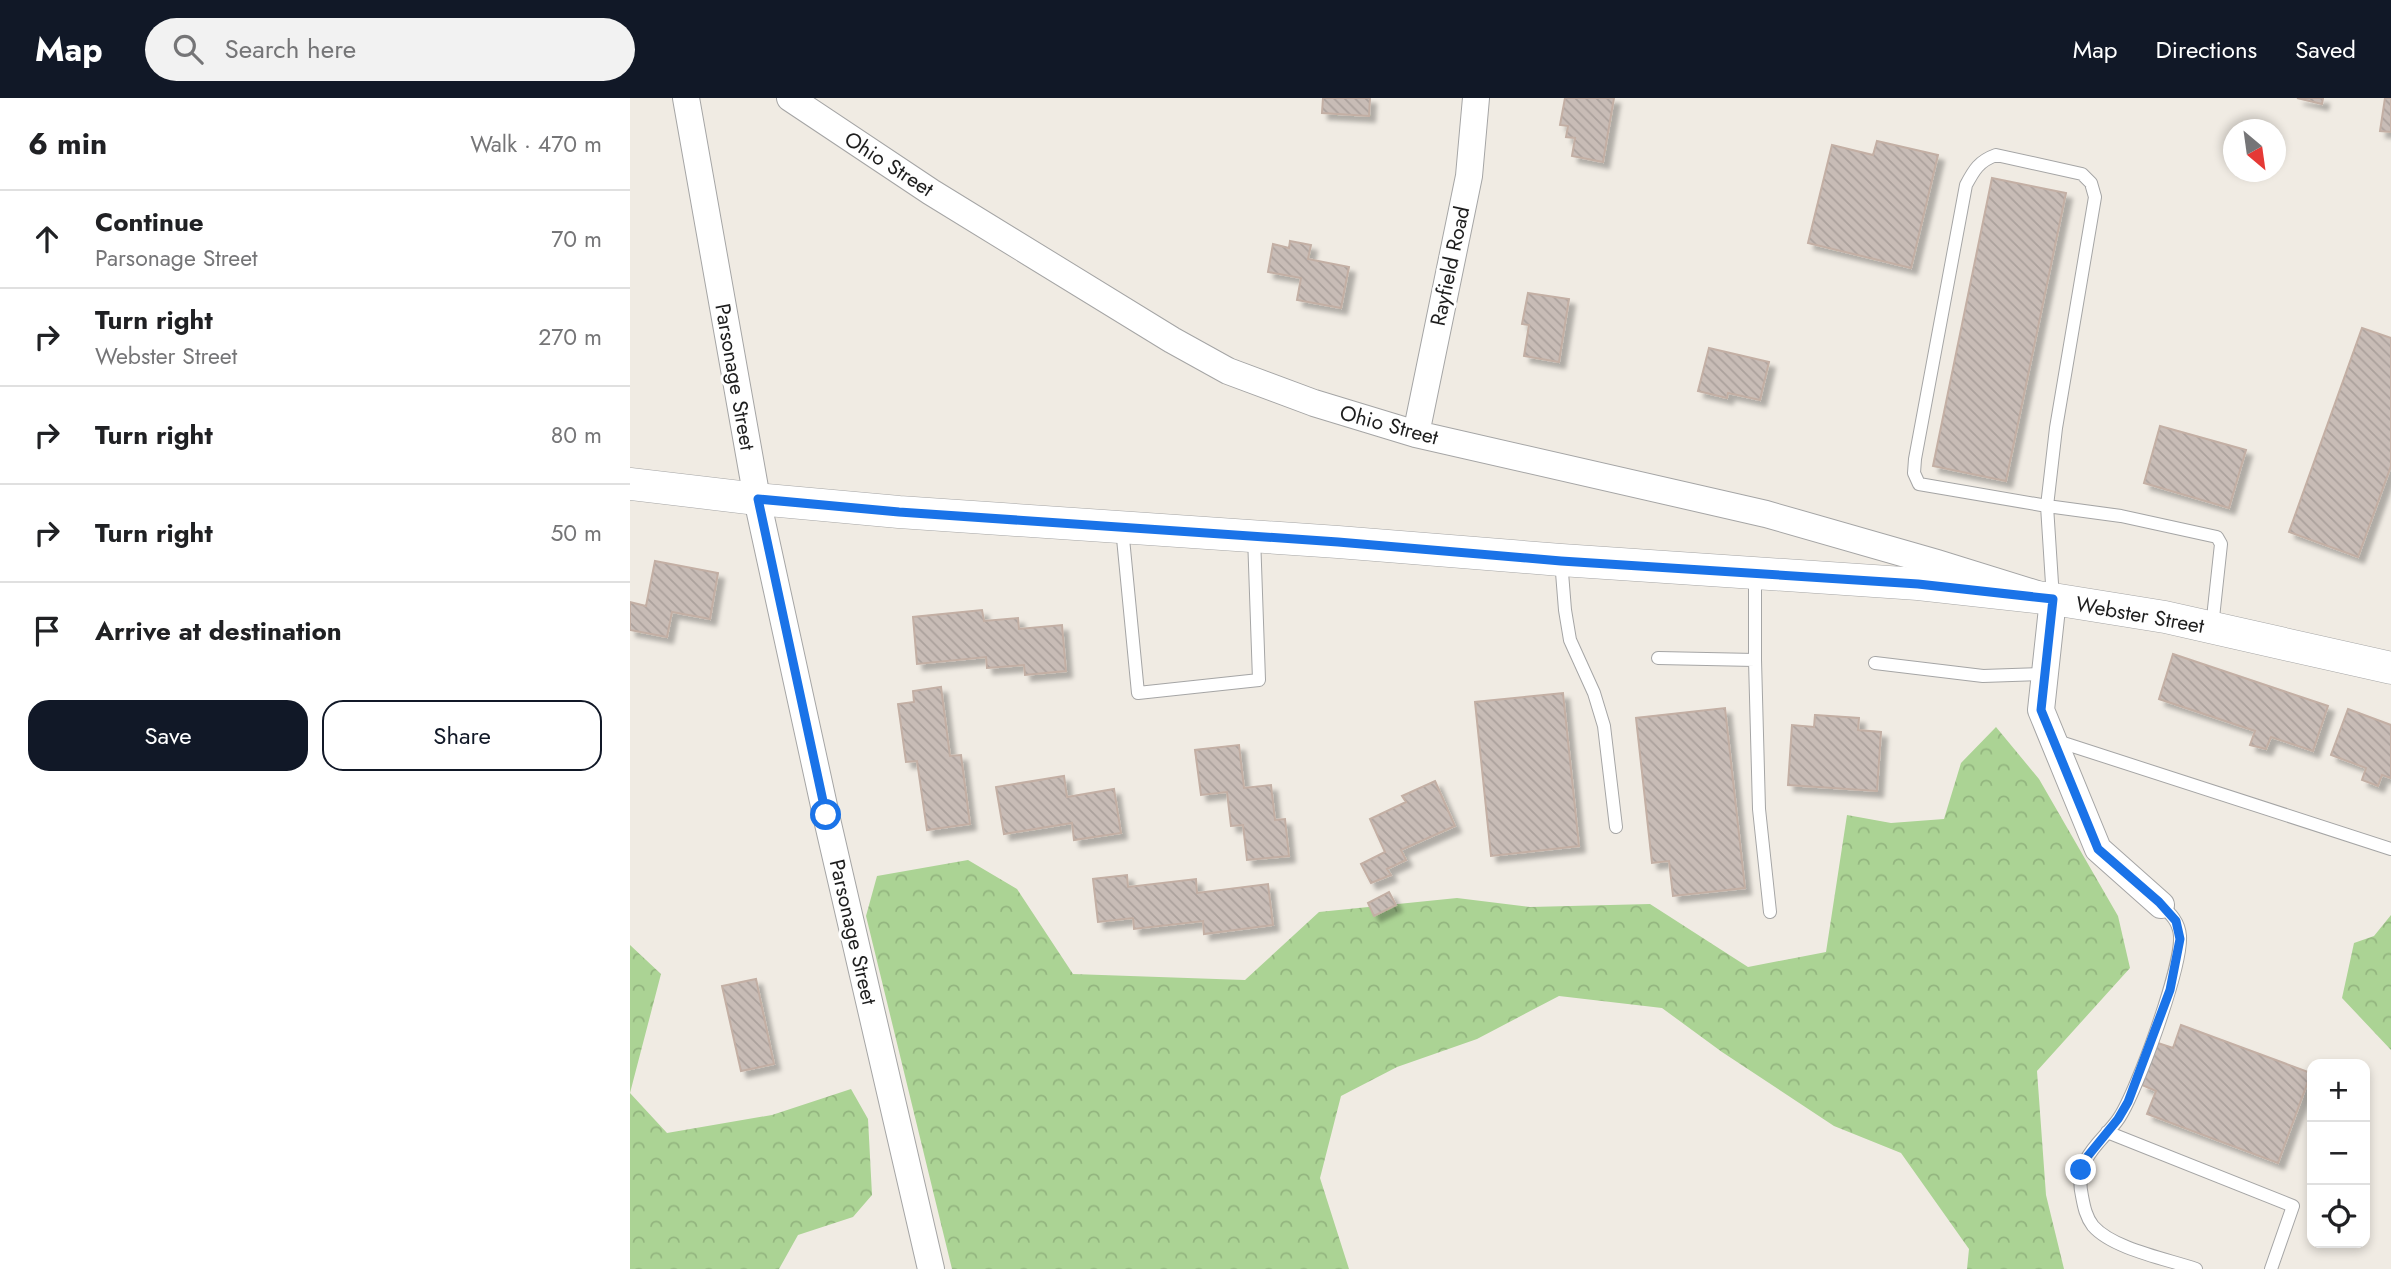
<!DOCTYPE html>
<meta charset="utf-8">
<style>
:root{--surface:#fff;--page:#f2f2f2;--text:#202124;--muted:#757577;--line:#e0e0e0;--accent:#111827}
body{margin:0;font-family:Jost,sans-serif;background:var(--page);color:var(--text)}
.controls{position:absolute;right:21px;bottom:21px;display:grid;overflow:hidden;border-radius:14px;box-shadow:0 4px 10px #0003}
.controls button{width:63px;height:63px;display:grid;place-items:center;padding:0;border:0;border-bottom:2px solid var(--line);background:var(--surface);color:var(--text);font:35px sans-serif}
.compass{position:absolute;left:1593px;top:21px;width:63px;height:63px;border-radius:50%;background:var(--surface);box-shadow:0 4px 10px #0003;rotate:151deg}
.stop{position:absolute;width:21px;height:21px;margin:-16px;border:5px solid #1a73e8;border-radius:50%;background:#fff}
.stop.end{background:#1a73e8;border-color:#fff;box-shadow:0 2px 7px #0008}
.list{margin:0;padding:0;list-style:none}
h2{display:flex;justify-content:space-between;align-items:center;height:91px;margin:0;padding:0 28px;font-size:30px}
h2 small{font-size:23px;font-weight:400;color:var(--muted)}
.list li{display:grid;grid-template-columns:46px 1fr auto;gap:21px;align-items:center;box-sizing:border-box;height:98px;padding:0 28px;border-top:2px solid var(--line)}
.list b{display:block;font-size:26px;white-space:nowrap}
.list p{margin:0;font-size:23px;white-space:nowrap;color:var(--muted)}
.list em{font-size:23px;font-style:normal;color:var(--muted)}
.actions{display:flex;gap:14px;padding:21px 28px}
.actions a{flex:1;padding:16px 0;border:2px solid var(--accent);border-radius:21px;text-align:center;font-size:24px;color:var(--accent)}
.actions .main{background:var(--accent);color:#fff}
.icon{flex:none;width:38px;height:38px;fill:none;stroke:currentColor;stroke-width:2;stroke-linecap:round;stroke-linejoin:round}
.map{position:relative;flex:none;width:1761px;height:1171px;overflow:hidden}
header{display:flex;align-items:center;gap:42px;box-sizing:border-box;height:98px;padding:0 35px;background:var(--accent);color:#fff}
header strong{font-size:33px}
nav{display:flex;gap:38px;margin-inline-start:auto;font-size:24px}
.search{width:490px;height:63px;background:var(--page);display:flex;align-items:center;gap:18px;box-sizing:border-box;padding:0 24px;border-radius:38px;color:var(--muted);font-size:26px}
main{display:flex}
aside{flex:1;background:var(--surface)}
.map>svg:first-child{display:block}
.forest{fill:url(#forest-crowns)}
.building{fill:url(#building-back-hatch);stroke:#c3afa4;stroke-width:2;filter:url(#shadow)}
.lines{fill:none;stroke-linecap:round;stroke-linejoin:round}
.service-casing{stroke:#a5a5a5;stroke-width:14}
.minor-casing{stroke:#a5a5a5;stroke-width:28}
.tertiary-casing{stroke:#a5a5a5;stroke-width:33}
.service{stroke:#fff;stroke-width:12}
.minor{stroke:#fff;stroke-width:26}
.tertiary{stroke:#fff;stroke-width:32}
.route{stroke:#1a73e8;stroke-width:9}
.labels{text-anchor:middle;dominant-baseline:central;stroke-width:6;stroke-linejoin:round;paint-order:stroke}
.street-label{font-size:21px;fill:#1e1e1e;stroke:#fff}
</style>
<header>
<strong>Map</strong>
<div class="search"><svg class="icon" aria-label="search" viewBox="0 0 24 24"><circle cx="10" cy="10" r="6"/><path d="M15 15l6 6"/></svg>Search here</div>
<nav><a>Map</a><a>Directions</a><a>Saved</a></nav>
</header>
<main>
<aside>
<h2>6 min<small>Walk · 470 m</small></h2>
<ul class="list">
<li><svg class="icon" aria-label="ahead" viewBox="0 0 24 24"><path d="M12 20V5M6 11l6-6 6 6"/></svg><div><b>Continue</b><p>Parsonage Street</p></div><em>70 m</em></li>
<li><svg class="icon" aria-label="right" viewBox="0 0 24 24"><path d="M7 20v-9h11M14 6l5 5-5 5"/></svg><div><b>Turn right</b><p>Webster Street</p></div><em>270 m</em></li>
<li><svg class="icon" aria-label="right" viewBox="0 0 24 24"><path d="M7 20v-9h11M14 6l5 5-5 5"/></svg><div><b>Turn right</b></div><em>80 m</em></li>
<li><svg class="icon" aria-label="right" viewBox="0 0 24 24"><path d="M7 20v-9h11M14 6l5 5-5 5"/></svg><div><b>Turn right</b></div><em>50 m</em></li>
<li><svg class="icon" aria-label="arrive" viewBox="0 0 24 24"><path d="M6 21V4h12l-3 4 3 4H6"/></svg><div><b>Arrive at destination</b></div></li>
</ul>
<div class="actions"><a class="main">Save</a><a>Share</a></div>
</aside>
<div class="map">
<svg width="1761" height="1171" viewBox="0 0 1761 1171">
<defs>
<pattern id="forest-crowns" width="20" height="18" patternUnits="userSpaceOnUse" patternTransform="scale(1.75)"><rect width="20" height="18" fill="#abd394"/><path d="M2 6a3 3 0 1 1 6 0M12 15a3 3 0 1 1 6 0" fill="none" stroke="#93b57f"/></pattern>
<pattern id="building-back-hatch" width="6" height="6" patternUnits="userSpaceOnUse" patternTransform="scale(1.75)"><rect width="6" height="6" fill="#c8bcb6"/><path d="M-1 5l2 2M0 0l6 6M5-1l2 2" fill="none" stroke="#aba19c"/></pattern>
<filter id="shadow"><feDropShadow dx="6" dy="6" stdDeviation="2" flood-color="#0004"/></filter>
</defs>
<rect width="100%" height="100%" fill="#f0ebe3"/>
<path class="forest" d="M 1366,629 L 1409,681 L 1488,818 L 1500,870 L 1407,973 L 1416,1097 L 1434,1171 L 1337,1171 L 1339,1151 L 1271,1055 L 1204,1028 L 1092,954 L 1032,910 L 929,898 L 847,941 L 767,969 L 711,998 L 690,1080 L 719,1171 L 322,1171 L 236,818 L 247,778 L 338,762 L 387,791 L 443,876 L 615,882 L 689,814 L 827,800 L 900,809 L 1020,806 L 1118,869 L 1196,854 L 1217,717 L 1261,725 L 1314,721 L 1331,665 Z
M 1761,817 L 1761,952 L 1712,900 L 1724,845 L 1744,838 Z
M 0,847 L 31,876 L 0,995 L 37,1035 L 142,1017 L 221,991 L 238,1021 L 242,1097 L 223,1119 L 168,1137 L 149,1171 L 0,1171 Z"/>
<path class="building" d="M 693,0 L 740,0 L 739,18 L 692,15 Z
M 935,0 L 984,0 L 973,64 L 942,58 L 945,40 L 936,39 L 938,28 L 930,27 Z
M 1667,0 L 1693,0 L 1692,6 Z
M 1755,0 L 1761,0 L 1761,34 L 1750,33 Z
M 1247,43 L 1308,57 L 1281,170 L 1178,145 L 1202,47 L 1243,57 Z
M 1362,80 L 1436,95 L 1376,383 L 1303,368 Z
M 660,143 L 681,147 L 678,161 L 719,169 L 711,210 L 667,202 L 671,180 L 638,174 L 643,146 L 659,150 Z
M 898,195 L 939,201 L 929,264 L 894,258 L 899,227 L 892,226 Z
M 1732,230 L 1761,240 L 1761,368 L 1728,459 L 1659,434 Z
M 1079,250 L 1139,264 L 1130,302 L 1098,295 L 1097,300 L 1068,293 Z
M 1530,328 L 1616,352 L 1599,410 L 1514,385 Z
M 25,463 L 88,475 L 80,521 L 42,514 L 37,539 L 0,532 L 0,504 L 16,508 Z
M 352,512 L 354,523 L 388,520 L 389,531 L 432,527 L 436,573 L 395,577 L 394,567 L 357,570 L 356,559 L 287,566 L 283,519 Z
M 1543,556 L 1698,608 L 1683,653 L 1641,639 L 1636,651 L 1620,647 L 1625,633 L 1529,601 Z
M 311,589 L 320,658 L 331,657 L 340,726 L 297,732 L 287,663 L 276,664 L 268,606 L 284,604 L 283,593 Z
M 933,595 L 949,748 L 861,758 L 845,604 Z
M 1095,610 L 1115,790 L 1043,798 L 1039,763 L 1022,765 L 1006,620 Z
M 1718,611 L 1761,627 L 1761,680 L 1752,677 L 1748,688 L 1732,682 L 1736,670 L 1701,657 Z
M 1185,617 L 1229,620 L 1228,632 L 1251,634 L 1247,693 L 1158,687 L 1162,627 L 1184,629 Z
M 609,647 L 614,690 L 641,687 L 645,722 L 655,721 L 659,758 L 617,762 L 613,727 L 601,728 L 597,694 L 571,697 L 565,652 Z
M 434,678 L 437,699 L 484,691 L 491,735 L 444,742 L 442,725 L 374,736 L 366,689 Z
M 805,683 L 825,728 L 771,752 L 776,762 L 757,771 L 761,777 L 741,785 L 731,766 L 755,754 L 740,721 L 776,704 L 772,698 Z
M 497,777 L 498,789 L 566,781 L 567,795 L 638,786 L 643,827 L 574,836 L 573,823 L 504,831 L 503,820 L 468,824 L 463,781 Z
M 759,794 L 766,807 L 744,818 L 738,805 Z
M 126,881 L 144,966 L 111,973 L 92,888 Z
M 1551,927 L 1681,975 L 1648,1065 L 1517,1016 L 1526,993 L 1512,987 L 1528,945 L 1543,950 Z"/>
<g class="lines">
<g class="service-casing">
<path id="service" d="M 492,430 L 508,595 L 629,582 L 624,438
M 931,462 L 935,512 L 940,542 L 964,595 L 974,628 L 986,729
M 1125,476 L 1125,562 L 1129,711 L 1140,814
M 1423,501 L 1417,408 L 1426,330 L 1465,99 L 1461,85 L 1452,76 L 1366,57 C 1349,63 1344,72 1336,87 L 1285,361 L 1284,375 L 1289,386 L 1417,408 L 1491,418 L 1587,439 L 1591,446 L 1582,529
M 1028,560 L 1125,562
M 1245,565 L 1353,578 L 1415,576
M 1424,642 L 1761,751
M 1531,807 C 1541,816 1549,824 1550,838 C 1552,869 1507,993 1489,1020 C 1479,1035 1464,1046 1456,1062 C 1450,1073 1449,1085 1452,1098 C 1454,1109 1456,1119 1463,1128 C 1483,1151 1537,1161 1566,1171
M 1477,1034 L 1663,1108 L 1641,1171"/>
</g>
<g class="minor-casing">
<path id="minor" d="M 56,0 L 127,401 L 196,717 L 301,1171
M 160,0 L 301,94 L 542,242 L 598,273 L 684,305 L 786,336 L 1136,416 L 1307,465 L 1423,501 L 1411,612 L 1468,751 L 1531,807
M 786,336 L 839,78 L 846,0"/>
</g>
<g class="tertiary-casing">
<path id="tertiary" d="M 0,386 L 127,401 L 269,414 L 708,444 L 931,462 L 1288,486 L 1423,501 L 1535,519 L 1761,570"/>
</g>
<use href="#service" class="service"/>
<use href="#minor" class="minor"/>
<use href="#tertiary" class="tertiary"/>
</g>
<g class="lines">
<path class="route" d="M 196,717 L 128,401 L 269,414 L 708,444 L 931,463 L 1288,486 L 1423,501 L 1411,612 L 1468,751 L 1529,804 L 1546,823 L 1550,841 L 1540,892 L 1498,1004 L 1488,1021 L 1457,1059 L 1451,1072"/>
</g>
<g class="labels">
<g class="street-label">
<text transform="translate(259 66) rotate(33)">Ohio Street</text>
<text transform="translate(820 168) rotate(-78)">Rayfield Road</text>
<text transform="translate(105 279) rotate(80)">Parsonage Street</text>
<text transform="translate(759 327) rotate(15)">Ohio Street</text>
<text transform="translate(1510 517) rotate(10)">Webster Street</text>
<text transform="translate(223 834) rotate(77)">Parsonage Street</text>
</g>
</g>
</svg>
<div class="controls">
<button>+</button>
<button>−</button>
<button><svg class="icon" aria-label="locate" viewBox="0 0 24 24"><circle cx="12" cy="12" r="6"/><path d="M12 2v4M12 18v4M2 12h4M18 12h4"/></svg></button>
</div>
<svg class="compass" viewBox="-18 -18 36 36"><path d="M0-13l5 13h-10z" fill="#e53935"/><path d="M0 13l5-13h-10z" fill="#757577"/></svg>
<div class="stop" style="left:196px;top:717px"></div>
<div class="stop end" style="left:1451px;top:1072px"></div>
</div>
</main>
